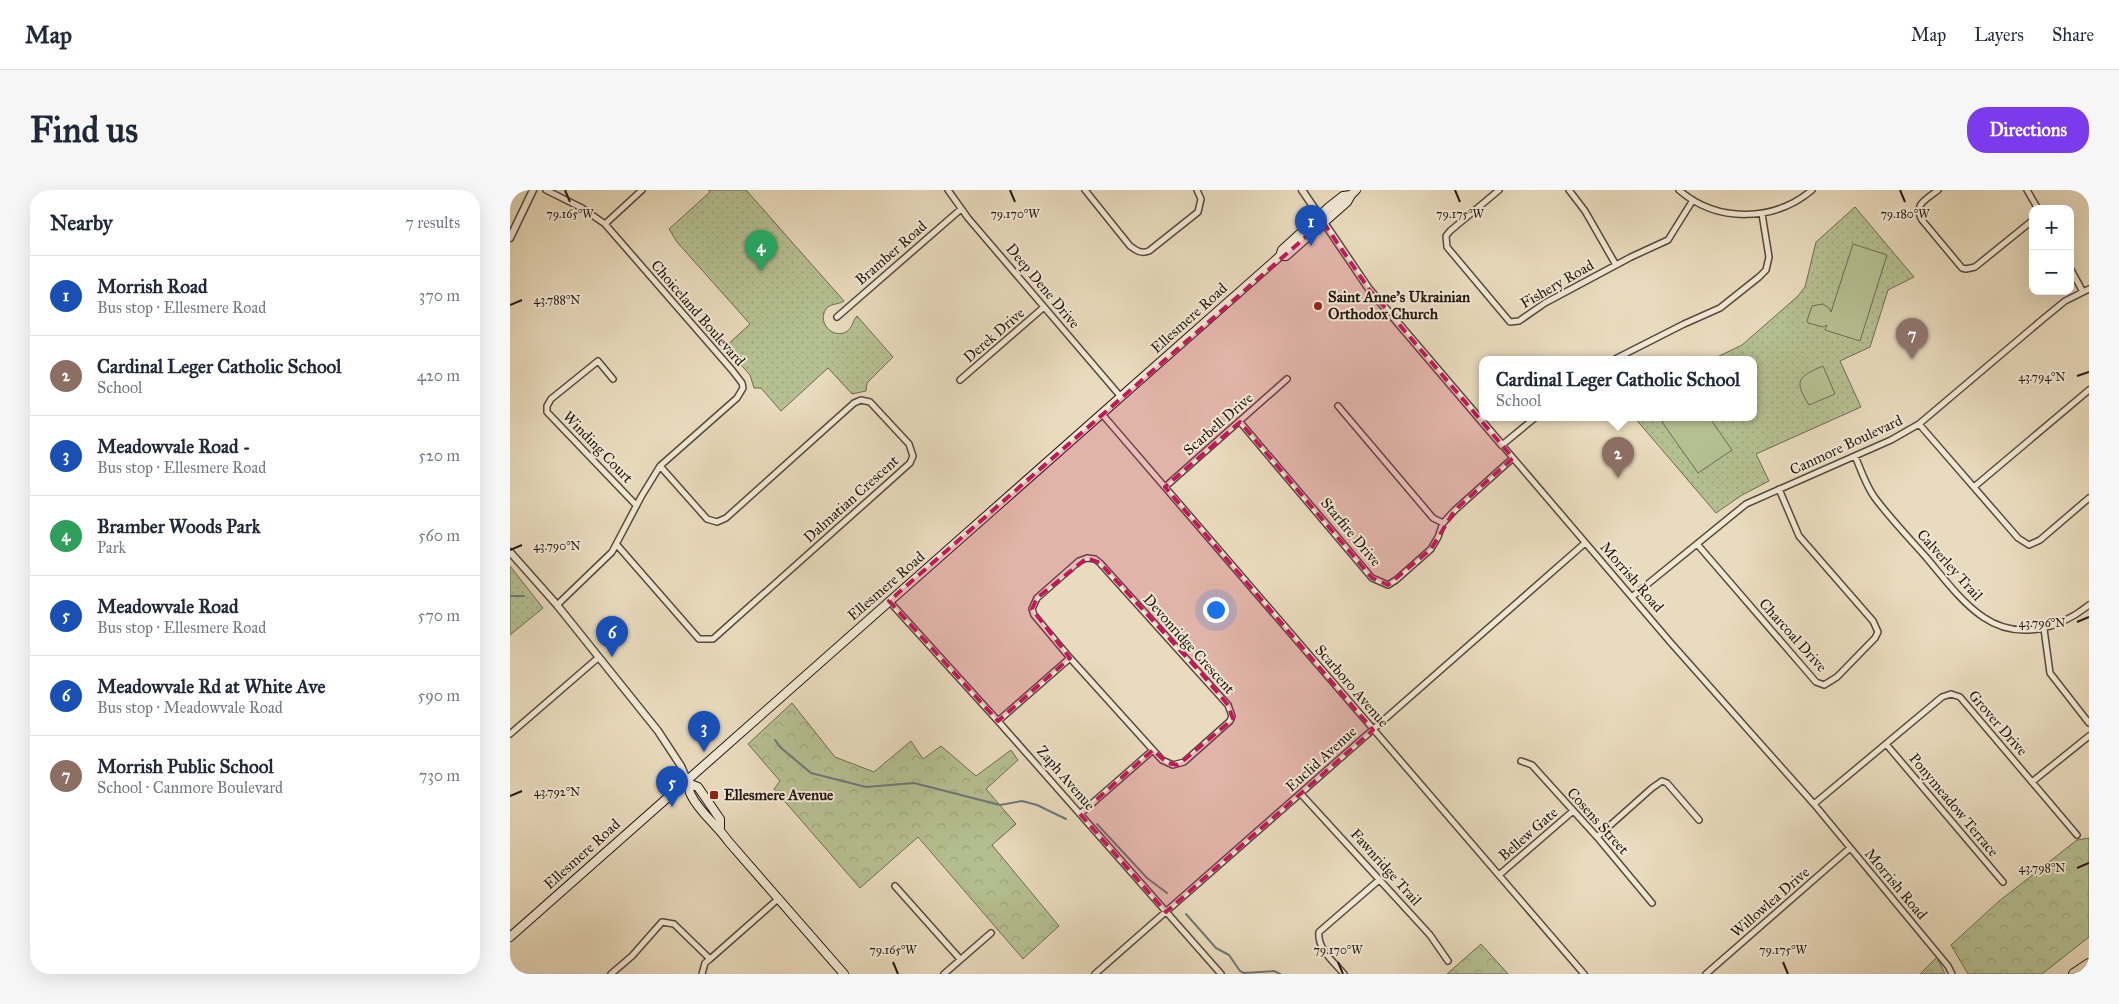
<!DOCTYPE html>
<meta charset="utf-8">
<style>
:root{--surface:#fff;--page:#f6f6f7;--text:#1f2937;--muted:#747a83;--line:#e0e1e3;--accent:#7c3aed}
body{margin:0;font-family:"IM FELL Great Primer",serif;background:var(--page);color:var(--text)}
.controls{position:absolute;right:15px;top:15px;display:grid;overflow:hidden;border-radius:10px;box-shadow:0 5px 20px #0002}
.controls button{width:45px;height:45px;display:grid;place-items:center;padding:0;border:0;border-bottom:1px solid var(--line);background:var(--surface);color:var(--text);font:25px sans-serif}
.you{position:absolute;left:705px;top:419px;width:18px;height:18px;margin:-12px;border:4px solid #fff;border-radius:50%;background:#1a73e8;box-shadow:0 0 0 8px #1a73e833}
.badge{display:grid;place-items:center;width:32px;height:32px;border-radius:50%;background:var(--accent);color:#fff;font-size:16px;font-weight:700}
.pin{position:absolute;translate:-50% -41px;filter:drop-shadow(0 1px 2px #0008)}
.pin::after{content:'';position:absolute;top:26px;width:18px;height:15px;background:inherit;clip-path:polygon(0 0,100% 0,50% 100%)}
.popup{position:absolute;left:969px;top:166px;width:278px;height:65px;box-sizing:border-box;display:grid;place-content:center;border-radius:10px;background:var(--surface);filter:drop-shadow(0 1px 4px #0005);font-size:16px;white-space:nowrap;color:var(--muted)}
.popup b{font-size:19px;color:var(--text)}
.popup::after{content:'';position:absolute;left:50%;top:100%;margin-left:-10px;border:10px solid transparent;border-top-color:var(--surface)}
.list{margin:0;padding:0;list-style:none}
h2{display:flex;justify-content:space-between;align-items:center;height:65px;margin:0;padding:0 20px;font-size:21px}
h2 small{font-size:16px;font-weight:400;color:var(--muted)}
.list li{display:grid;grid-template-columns:32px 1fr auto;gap:15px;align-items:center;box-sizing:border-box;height:80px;padding:0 20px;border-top:1px solid var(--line)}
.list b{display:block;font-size:19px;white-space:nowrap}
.list p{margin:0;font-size:16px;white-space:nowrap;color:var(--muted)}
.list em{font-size:16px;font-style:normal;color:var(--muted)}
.map{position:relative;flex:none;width:1579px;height:784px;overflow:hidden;border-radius:20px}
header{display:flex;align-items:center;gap:30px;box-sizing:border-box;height:70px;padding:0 25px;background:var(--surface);border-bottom:1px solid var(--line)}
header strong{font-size:24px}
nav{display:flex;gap:28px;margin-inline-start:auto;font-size:18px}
.intro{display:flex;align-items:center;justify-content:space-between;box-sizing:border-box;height:120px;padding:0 30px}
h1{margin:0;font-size:35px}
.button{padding:12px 22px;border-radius:20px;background:var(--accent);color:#fff;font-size:18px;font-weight:700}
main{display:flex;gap:30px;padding:0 30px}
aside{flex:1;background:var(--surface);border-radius:20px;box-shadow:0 5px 20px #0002}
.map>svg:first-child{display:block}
.green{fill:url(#green-dots);stroke:#6c6c52}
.forest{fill:url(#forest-crowns);stroke:#6c6c52}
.pitch{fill:#b5c092;stroke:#6c6c52}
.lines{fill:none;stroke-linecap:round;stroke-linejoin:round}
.stream{stroke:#6c7878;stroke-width:2}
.minor-casing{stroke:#55493e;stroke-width:8}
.tertiary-casing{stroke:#55493e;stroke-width:9}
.secondary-casing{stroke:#241813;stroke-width:10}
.motorway-casing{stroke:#241813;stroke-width:12}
.minor{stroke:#f1e8d4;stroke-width:5}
.tertiary{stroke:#f1e8d4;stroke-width:6}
.secondary{stroke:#f1e8d4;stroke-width:8}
.motorway{stroke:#e9dbbd;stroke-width:10}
.marked{fill:#c2185b;fill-opacity:0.2;stroke:#c2185b;stroke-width:4;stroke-dasharray:10 6;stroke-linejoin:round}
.ticks{fill:none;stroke:#241813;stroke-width:2}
.poi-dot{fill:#8f2418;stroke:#f1e8d4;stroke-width:2}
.labels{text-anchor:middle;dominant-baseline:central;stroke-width:4;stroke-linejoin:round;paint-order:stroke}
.street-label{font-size:15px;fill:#241813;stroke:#f1e8d4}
.poi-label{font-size:15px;font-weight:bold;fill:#241813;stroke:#f1e8d4;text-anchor:start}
.ticks-label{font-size:12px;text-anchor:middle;fill:#241813;stroke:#f1e8d4;stroke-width:4;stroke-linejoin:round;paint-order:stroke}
</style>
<header>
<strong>Map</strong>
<nav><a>Map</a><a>Layers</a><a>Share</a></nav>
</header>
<div class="intro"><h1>Find us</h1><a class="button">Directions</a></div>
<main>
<aside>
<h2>Nearby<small>7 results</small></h2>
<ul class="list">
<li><span class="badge" style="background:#1a4fb4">1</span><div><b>Morrish Road</b><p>Bus stop · Ellesmere Road</p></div><em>370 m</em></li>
<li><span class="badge" style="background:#8d6e63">2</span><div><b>Cardinal Leger Catholic School</b><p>School</p></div><em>420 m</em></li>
<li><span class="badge" style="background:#1a4fb4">3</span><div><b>Meadowvale Road -</b><p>Bus stop · Ellesmere Road</p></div><em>520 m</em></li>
<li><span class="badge" style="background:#2e9e5b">4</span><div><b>Bramber Woods Park</b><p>Park</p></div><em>560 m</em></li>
<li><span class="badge" style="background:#1a4fb4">5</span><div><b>Meadowvale Road</b><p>Bus stop · Ellesmere Road</p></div><em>570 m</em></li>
<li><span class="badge" style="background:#1a4fb4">6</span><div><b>Meadowvale Rd at White Ave</b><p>Bus stop · Meadowvale Road</p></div><em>590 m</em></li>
<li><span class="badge" style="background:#8d6e63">7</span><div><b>Morrish Public School</b><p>School · Canmore Boulevard</p></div><em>730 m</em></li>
</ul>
</aside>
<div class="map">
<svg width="1579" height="784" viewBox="0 0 1579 784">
<defs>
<pattern id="green-dots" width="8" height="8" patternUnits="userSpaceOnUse" patternTransform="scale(1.25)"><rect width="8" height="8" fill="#b5c092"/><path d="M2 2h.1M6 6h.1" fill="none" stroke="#9ca47d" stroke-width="1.8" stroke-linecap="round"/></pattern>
<pattern id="forest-crowns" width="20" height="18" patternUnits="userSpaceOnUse" patternTransform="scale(1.25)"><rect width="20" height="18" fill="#b5c092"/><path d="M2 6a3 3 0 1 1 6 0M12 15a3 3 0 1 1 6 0" fill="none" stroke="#9ca47d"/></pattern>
</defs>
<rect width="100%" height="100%" fill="#e9dbbd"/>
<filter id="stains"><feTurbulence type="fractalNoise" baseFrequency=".004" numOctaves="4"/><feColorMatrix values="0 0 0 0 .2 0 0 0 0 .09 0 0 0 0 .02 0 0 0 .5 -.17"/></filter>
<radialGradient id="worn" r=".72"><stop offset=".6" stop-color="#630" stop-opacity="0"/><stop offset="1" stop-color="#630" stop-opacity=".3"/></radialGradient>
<path class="green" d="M 198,0 L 236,0 L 334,111 C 328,115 321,113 316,119 C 307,132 322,149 336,142 C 343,138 342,131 347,126 L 383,167 L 357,193 L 356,201 L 342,204 L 318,178 L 271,221 L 251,198 L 244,198 L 240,185 L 215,157 L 240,134 L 167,52 L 159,39 L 200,2 Z
M 1345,17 L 1404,87 L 1378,100 L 1360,157 L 1330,171 L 1351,217 L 1246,264 L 1259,291 L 1232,305 L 1206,323 L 1124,227 L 1243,227 L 1243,169 L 1203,169 L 1232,155 L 1288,106 L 1295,97 L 1306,52 Z
M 0,376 L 33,418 L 0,445 Z"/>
<path class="forest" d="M 282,513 L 325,567 L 364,582 L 401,551 L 413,569 L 431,556 L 466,586 L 501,560 L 508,570 L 476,599 L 506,634 L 482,655 L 549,736 L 513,769 L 408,647 L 350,698 L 264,599 L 270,591 L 238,554 Z
M 1579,648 L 1579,747 L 1532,784 L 1458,784 L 1441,755 L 1488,712 L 1567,650 Z
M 971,754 L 998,784 L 937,784 Z
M 1427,767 L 1435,784 L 1410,784 Z"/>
<path class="pitch" d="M 1343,54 L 1377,65 L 1350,151 L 1315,140 L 1317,135 L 1313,137 L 1298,133 L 1297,131 L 1302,116 L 1313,114 L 1319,118 L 1321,122 Z
M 1313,176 L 1325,204 L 1299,215 C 1284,191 1287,187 1313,176 Z
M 1159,227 L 1199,227 L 1222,260 L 1188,283 L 1152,232 Z"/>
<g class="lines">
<path class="stream" d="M 0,406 L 14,406
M 265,550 L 270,557 L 301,583 L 356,597 L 404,593 L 490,615 L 512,611 L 527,615 L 556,629
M 587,634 L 637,688 L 657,703
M 676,724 L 706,758 L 719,765 L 730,781 L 734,783 L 764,781 L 770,784"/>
<g class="minor-casing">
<path id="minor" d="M 36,0 L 72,18 L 95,34 L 222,180 L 232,193 L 233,198 L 227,208 L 150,276 L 131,307 L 102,362 L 47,415
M 438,0 L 458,28 L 611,207
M 575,0 L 620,56 C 627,61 631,64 639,61 L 688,22 L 691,9 L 687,0
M 989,0 L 940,41 L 936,46 L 937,57 L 1000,132 L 1009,131 L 1035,113 L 1121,67 L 1158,50 L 1183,10
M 1059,0 L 1075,21 L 1106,75
M 1169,0 C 1207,33 1264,32 1302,0
M 1428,0 C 1416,10 1403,14 1412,30 L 1452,78 L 1456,79 L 1465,77 L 1523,30
M 1517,0 L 1528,19
M 95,34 L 132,0
M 1560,78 L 1573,102
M 327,127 L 451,19
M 1105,169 L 1174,134 L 1210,118 L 1249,87 L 1256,80 L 1259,67 L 1252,24
M 103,189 L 88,171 L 41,209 L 37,216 L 37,222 L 126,315
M 450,190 L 534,117
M 828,216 L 923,328 L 933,333
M 592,224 L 1074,784
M 1026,227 L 992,255 L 1161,453 L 1304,614 L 1438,776 L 1442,784
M 730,232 L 862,388 L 878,395 L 886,390 L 921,359 L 928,347 L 933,333 L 945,320 L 1003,268
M 1409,234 L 1508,348 L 1519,355 L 1530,350 L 1579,308
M 1345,266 C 1351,280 1356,296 1365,308 C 1380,328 1398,347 1415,366 C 1433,387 1450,411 1473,427 C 1508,451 1549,439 1579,415
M 655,297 L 777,189
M 1464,297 L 1579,200
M 1187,354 L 1306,492 L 1314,495 L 1327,487 L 1365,448 L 1368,442 L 1363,431 L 1289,346 L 1269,299
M 107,355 L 189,449 L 203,449 L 380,291 L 400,273 L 403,266 L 399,254 L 360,212 L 351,210 L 344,213 L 216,328 L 207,332 L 197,329 L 150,276
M 577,368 L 585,369 L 590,373 L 718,515 L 722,526 L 720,531 L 674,572 L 663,575 L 652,570 L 560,468 L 524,425 L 522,419 L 527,408 L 569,371 Z
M 1123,406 L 1236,314 L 1381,250 L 1409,234 L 1533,129 L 1555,111 L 1579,99
M 379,411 L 488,531 L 711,784
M 1534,439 L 1540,483 L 1579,533
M 488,531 L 560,468
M 0,544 L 89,467
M 1376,554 L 1493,692
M 1011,571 L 1022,575 L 1087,647 L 1142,713
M 1522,592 L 1579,546
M 791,604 L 920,745 L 938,771
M 1304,614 L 1432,507 L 1441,504 L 1450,507 L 1567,645
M 570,624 L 643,560
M 1087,647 L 1142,598 L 1152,591 L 1157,593 L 1189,630
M 989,685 L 1063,621
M 385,696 L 450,769
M 101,784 L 122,766 L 152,732 L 164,734 L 200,769
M 192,784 L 195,773 L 200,769 L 268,709
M 434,784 L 481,743
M 585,784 L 1075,353
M 834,784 C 824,772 807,759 809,742 L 869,690
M 1196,784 L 1340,658"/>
</g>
<g class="tertiary-casing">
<path id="tertiary" d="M 792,0 L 859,99 L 992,255
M 0,48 L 23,0
M 0,362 L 47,415 L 148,541 L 171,576 L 177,590"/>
</g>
<g class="secondary-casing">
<path id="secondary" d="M 770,66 L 776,66 L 837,12 L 841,5 L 846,0
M 177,590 C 180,595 178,600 181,605 C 190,623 207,635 218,651 L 334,784
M 180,594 L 188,597 L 210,629 L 210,638
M 0,747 L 770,66 L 772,60 L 819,17 L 833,6 L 841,5"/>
</g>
<g class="motorway-casing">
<path id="motorway" d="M 1564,784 L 1579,774"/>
</g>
<use href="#minor" class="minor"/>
<use href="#tertiary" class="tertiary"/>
<use href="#secondary" class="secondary"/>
<use href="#motorway" class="motorway"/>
</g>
<path class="marked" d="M 813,32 L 859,99 L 1003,268 L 945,320 L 921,359 L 878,395 L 862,388 L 730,232 L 655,297 L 863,540 L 656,722 L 570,624 L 643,560 L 657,573 L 668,575 L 723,529 L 718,515 L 691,483 L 590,373 L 577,368 L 527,408 L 522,419 L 560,468 L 488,531 L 379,411 Z"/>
<path class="ticks" d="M 55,0 L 60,12M 500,0 L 505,12M 945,0 L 950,12M 1390,0 L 1395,12M 0,115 L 12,110M 1567,186 L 1579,182M 0,360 L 12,355M 1567,432 L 1579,427M 0,606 L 12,601M 1567,678 L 1579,673M 383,772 L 388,784M 828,772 L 833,784M 1273,772 L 1278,784"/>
<g class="poi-dot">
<circle cx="808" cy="116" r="5"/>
<rect x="199" y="600" width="10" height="10" rx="2.5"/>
</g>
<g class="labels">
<g class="street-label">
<text transform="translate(381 63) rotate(-41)">Bramber Road</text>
<text transform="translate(1047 94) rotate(-30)">Fishery Road</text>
<text transform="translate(533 96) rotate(50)">Deep Dene Drive</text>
<text transform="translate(188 123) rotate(49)">Choiceland Boulevard</text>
<text transform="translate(679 128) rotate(-42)">Ellesmere Road</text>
<text transform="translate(484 145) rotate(-41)">Derek Drive</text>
<text transform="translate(708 234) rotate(-41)">Scarbell Drive</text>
<text transform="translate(1336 255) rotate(-25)">Canmore Boulevard</text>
<text transform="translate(88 257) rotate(46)">Winding Court</text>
<text transform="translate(341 309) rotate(-42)">Dalmatian Crescent</text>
<text transform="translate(841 342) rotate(50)">Starfire Drive</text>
<text transform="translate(1440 375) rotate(48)">Calverley Trail</text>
<text transform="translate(1122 387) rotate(49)">Morrish Road</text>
<text transform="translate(376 396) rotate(-41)">Ellesmere Road</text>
<text transform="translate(1283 445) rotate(48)">Charcoal Drive</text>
<text transform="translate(679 454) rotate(48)">Devonridge Crescent</text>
<text transform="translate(842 496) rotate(49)">Scarboro Avenue</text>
<text transform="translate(1488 533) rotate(49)">Grover Drive</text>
<text transform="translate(811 569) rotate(-42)">Euclid Avenue</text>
<text transform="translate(556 588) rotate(49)">Zaph Avenue</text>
<text transform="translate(1444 615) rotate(50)">Ponymeadow Terrace</text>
<text transform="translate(1088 631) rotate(48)">Cosens Street</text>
<text transform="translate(1018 644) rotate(-41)">Bellew Gate</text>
<text transform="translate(72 664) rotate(-42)">Ellesmere Road</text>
<text transform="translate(876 677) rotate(48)">Fawnridge Trail</text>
<text transform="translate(1386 694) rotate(50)">Morrish Road</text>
<text transform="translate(1260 712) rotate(-41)">Willowlea Drive</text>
</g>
<g class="poi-label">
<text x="818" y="107">Saint Anne’s Ukrainian<tspan x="818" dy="17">Orthodox Church</tspan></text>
<text x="214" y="605">Ellesmere Avenue</text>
</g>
</g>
<g class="ticks-label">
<text x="60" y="28">79.165°W</text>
<text x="505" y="28">79.170°W</text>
<text x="950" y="28">79.175°W</text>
<text x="1395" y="28">79.180°W</text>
<text x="47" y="114">43.788°N</text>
<text x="1532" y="191">43.794°N</text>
<text x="47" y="360">43.790°N</text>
<text x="1532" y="437">43.796°N</text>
<text x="47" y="606">43.792°N</text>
<text x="1532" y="682">43.798°N</text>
<text x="383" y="764">79.165°W</text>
<text x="828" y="764">79.170°W</text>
<text x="1273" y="764">79.175°W</text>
</g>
<rect width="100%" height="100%" filter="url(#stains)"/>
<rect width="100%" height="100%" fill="url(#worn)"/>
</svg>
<div class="controls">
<button>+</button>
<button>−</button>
</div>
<div class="you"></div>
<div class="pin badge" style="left:801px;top:56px;background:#1a4fb4">1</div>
<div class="pin badge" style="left:1108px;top:288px;background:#8d6e63">2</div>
<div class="popup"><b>Cardinal Leger Catholic School</b>School</div>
<div class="pin badge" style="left:194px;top:562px;background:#1a4fb4">3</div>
<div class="pin badge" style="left:251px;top:81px;background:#2e9e5b">4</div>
<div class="pin badge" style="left:162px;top:617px;background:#1a4fb4">5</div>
<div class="pin badge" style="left:102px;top:467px;background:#1a4fb4">6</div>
<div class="pin badge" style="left:1402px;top:169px;background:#8d6e63">7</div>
</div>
</main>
